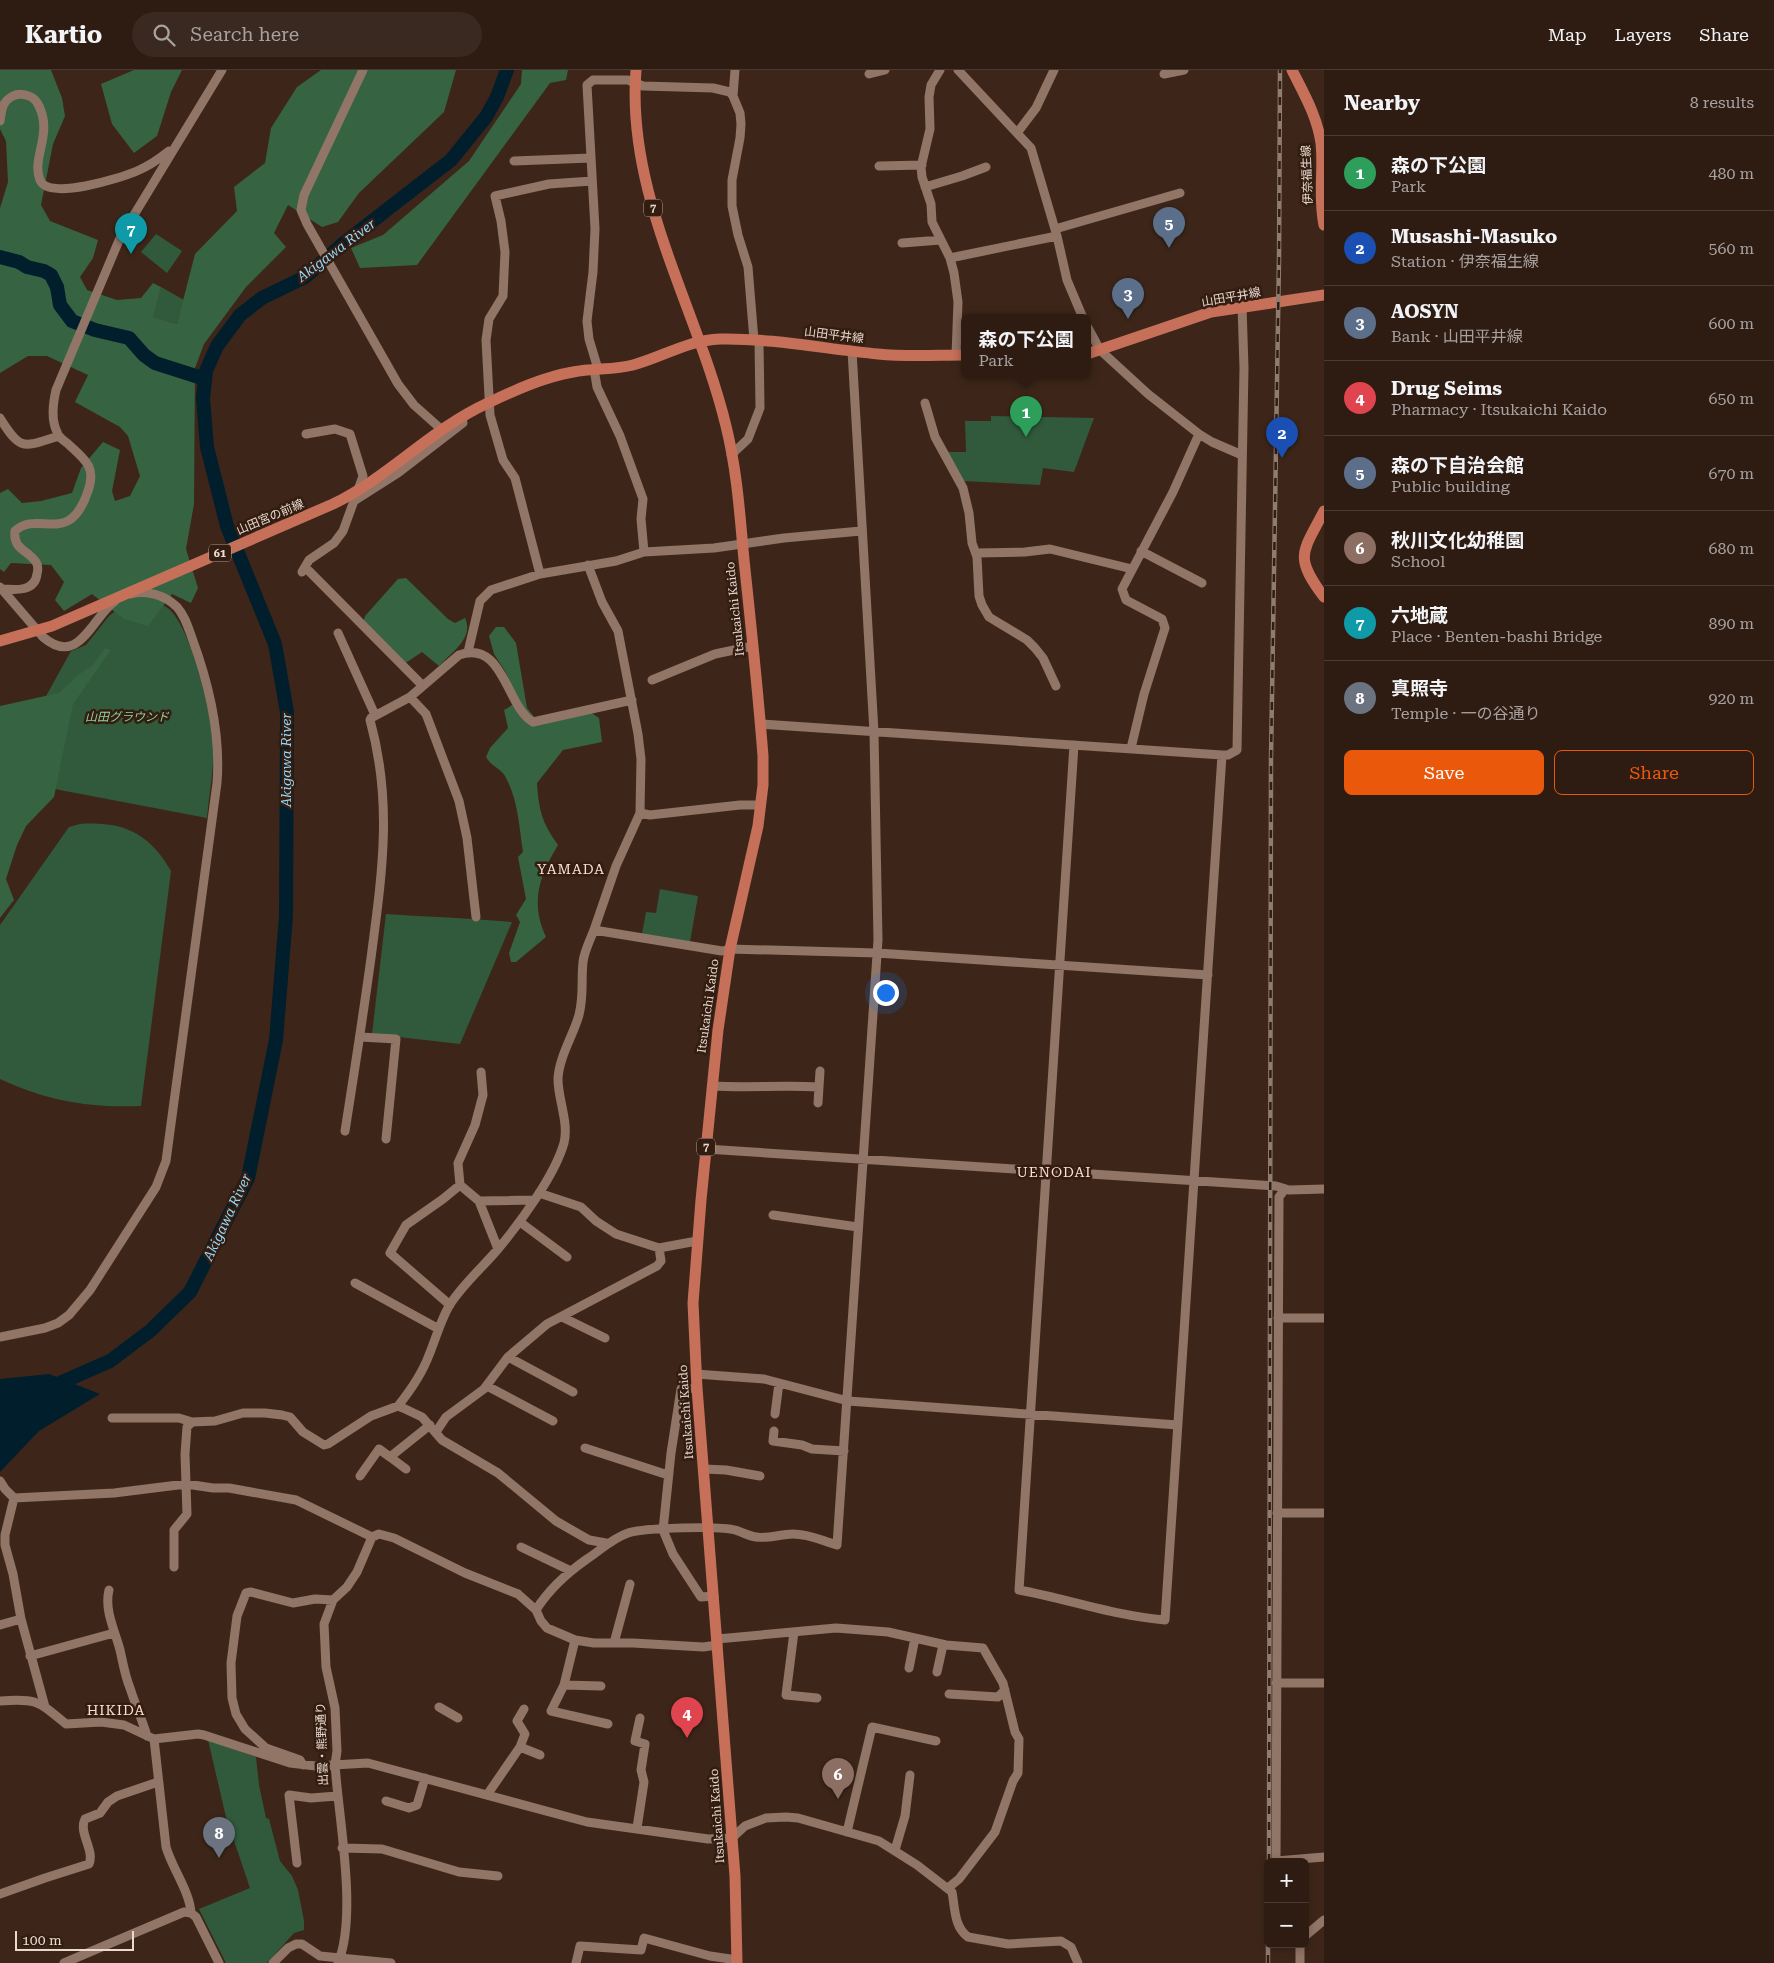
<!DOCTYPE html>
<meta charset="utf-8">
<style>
:root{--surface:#2e1c13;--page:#3a2921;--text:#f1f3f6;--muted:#a7a1a0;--line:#493a33;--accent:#ea580c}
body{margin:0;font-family:"Roboto Serif","Noto Sans JP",serif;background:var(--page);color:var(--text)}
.controls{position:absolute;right:15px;bottom:15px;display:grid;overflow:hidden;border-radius:8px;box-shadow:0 2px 8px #0003}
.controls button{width:45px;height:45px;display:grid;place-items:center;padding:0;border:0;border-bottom:1px solid var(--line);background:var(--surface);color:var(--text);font:25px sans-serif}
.scale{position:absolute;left:15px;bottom:12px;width:119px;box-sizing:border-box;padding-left:5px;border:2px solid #e9d9d1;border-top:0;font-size:14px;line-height:18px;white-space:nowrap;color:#e9d9d1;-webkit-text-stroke:4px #331c10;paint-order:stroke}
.you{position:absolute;left:885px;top:922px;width:18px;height:18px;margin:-12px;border:4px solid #fff;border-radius:50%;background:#1a73e8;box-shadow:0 0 0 8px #1a73e833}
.badge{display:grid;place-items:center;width:32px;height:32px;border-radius:50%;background:var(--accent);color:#fff;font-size:16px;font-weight:700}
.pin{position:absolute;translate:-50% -41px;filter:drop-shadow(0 1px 2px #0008)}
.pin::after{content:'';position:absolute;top:26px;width:18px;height:15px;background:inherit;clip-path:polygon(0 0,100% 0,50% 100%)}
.popup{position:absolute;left:961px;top:244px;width:130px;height:65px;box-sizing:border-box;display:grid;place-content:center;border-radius:8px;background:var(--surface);filter:drop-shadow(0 1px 4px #0005);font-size:16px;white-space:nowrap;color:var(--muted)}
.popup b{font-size:19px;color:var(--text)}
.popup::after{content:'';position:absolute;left:50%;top:100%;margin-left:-10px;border:10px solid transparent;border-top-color:var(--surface)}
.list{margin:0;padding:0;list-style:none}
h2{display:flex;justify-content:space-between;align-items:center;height:65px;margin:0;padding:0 20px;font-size:21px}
h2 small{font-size:16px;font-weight:400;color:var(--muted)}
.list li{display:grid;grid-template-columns:32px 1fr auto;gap:15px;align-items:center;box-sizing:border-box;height:75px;padding:0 20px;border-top:1px solid var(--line)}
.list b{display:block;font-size:19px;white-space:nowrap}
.list p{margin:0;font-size:16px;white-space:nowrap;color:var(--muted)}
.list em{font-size:16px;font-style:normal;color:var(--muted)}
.actions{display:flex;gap:10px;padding:15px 20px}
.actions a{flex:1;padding:11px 0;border:1px solid var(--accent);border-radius:8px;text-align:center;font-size:18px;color:var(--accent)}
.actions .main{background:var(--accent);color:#fff}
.icon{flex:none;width:28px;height:28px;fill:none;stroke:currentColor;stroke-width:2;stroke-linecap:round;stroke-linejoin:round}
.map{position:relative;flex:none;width:1324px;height:1893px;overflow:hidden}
header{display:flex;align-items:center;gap:30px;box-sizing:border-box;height:70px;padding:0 25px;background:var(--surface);border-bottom:1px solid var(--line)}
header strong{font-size:24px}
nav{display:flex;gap:28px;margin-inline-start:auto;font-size:18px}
.search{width:350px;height:45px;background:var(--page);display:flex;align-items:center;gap:12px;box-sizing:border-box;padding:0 18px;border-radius:28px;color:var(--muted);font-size:19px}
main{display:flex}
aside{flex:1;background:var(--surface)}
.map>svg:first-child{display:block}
.green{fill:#305a3b}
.forest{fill:#366342}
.water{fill:#001e2c}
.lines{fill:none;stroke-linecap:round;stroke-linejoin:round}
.river{stroke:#001e2c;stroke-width:14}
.minor{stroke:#917566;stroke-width:9}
.major{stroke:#c6705a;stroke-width:11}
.rail-casing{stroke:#8f7c71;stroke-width:4.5}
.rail{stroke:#331c10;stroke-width:2.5;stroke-dasharray:8;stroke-linecap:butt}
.labels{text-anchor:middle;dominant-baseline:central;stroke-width:5;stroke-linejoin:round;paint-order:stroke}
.shield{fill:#331c10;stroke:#b2a097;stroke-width:1}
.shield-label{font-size:11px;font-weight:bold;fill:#e9d9d1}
.street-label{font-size:12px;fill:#e9d9d1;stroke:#331c10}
.park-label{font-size:12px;font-style:italic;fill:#8fd59f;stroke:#331c10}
.water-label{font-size:14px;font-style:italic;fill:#93d7f9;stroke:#331c10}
.neighbourhood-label{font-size:14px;letter-spacing:1px;fill:#fdddcd;stroke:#331c10}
</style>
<header>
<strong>Kartio</strong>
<div class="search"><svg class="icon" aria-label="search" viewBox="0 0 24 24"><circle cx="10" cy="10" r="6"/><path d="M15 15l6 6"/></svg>Search here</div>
<nav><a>Map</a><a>Layers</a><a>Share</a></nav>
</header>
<main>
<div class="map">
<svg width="1324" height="1893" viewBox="0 0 1324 1893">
<rect width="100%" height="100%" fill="#3d2619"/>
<path class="green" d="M 156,164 L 182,181 L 167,203 L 141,182 Z
M 161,217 L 184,230 L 177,254 L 152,247 Z
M 991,346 L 1094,348 L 1074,402 L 1043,398 L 1040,415 L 963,411 L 945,382 L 966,382 L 965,351 L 991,351 Z
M 160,533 C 164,536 169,538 172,542 C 192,565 211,640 213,672 C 215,696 209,723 207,748 L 39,716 L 35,646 L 71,581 L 86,575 L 109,546 L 122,536 Z
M 80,754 C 123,751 149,763 171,801 L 141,1036 C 89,1038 47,1031 0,1009 L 0,855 L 69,757 Z
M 660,819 L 698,826 L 690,872 L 642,864 L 646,842 L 656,843 Z
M 386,844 C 428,847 470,848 512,852 L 460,974 L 372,964 Z
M 208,1670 L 256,1687 L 259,1715 L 266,1748 L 269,1749 L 280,1791 L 292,1806 L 298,1820 L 304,1851 L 304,1860 L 294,1863 L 267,1893 L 226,1893 L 199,1839 L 250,1818 L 226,1747 Z"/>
<path class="forest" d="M 0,0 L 51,0 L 62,28 L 65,46 L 53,74 L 41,135 L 50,151 L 98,170 L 93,188 L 80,207 L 87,220 L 117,230 L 141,228 L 153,213 L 161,217 L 153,247 L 177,254 L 195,184 L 237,141 L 234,117 L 265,93 L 271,58 L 297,17 L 321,0 L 456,0 L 444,42 L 359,123 L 338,152 L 322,157 L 288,135 L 274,163 L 286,177 L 246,217 L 204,274 L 195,298 L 194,434 L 186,479 L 198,518 L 191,533 L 172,524 L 148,556 L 124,549 L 92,524 L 64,541 L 55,530 L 64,512 L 51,495 L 11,493 L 4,502 L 0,499 L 0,423 L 8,419 L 22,433 L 41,431 L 72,423 L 81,398 L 103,372 L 120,380 L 112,421 L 115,431 L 130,426 L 140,406 L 128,366 L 120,357 L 75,332 L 88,305 L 47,286 L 28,286 L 0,303 L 0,138 L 8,112 L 6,71 L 0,59 Z
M 134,0 L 182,0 L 171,22 L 157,66 L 134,83 L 112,54 L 101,14 Z
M 522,0 L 568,0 L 566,10 L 550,13 L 417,195 L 360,198 L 351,178 L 383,165 L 469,91 L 521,14 Z
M 406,508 L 448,549 L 455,553 L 465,548 C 474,568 453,581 439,596 L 422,582 L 404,594 L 363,554 L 365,546 L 398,509 Z
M 496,557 L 504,557 L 516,573 L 527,638 L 535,648 L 590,642 L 599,648 L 602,672 L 563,680 L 537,713 C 539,742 542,752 558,775 C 539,806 530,833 546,867 L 516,892 L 511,892 L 509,883 L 520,852 L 516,845 L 526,829 L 518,787 L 523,782 C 519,756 518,729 505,706 C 501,699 491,696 486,687 L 490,678 L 508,658 L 504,640 L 519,631 L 505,601 L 494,584 L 489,566 Z
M 105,578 L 111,580 L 73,634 L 54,727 L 26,756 L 17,775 L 6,809 L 14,830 L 0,848 L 0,636 L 59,623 L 79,604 L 92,596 Z"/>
<path class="water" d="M 49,1304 L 100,1324 L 39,1361 L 0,1402 L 0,1309 Z"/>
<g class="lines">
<path class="river" d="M 0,187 L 19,192 L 27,197 L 44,201 L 51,205 L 57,217 L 60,235 L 72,251 L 95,260 L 129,268 L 144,285 L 155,293 L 205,309
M 50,1319 L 60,1313 L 110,1291 L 150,1261 L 190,1222 L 248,1108 L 276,970 L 286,846 L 287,642 L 275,574 L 227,456 L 207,377 L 203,328 L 206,301 L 217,276 L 240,245 L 262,228 L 305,207 L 344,173 L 451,90 L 486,47 L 497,27 L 507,0"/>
<path class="minor" d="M 363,0 L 304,125 L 301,140 L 307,154 L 398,314 L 414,335 L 441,359
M 735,0 L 733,26 L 740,43 L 741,54 L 740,68 L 732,110 L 732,136 L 738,165 L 748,197 L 754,270
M 940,0 L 931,15 L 929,27 L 930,59 L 921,97 L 922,107 L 931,134 L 932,152 L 950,188 L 954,203 L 958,232 L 956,285
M 958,0 L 1031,78 L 1057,166 L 1067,210 L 1083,248
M 869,4 L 885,0
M 1164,4 L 1184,0
M 0,51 C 1,46 1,41 3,36 C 11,20 32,21 39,36 C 53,65 31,88 40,110 C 48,131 121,108 137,101 C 149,96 159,89 169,81
M 1017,63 L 1036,38 L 1054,0
M 514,91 L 591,88
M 879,96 L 922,95
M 925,117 L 962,106 L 986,97
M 1055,159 L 1180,123
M 902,173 L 941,170
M 950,188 L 1057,166
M 1087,256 L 1100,280 L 1148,324 L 1199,364 L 1212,372 L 1242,385
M 594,299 L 597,317 L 620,366 L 643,429 L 641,449 L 644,482
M 598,299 L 589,269 L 587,251 L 593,202 L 595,159 L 587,15 L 593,10 L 628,10 L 643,16 L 713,18 L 730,22 L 733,26
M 925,333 L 935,367 L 963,418 L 969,443 L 972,473 L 977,487 L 979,526 L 982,535 L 989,547 L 1027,570 L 1035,578 L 1043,588 L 1056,616
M 0,348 C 21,382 23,377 59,366
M 731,385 L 748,369 L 760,338 L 759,271
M 354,431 L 398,403 L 463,353 L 462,348
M 1141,481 L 1202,513
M 976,483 L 1025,482 L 1050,479 L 1132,499
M 588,495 L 602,532 L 618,561 L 638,664 L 641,689 L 640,743 L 616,796 L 594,860
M 305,497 L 423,616
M 302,502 L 309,490 L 334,473 L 343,461 L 363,406 L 350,364 L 335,359 L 306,364
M 540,504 L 515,408 L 503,390 L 490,345 L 486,270 L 489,249 L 503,226 L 505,182 L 501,151 L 495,126 L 549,114 L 592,111
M 0,517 L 43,567 C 79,598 92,547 115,531
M 2,519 C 15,520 35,522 37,504 C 38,500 38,495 36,492 C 27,479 13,480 15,461 C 39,439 69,478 88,421 C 97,396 84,389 67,373 C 63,370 58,367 57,362 C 51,350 53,333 56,320 L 120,168 L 222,0
M 338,563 L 375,645
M 468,582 L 480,531 L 491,520 L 540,504 L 616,491 L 644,482 L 714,478 L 784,468 L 861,461
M 652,610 L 715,584 L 753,576
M 410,627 L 426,644 L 459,731 L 467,768 L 476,847
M 760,654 L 1222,685 L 1228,685 L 1237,680 L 1244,298 L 1242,236
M 1074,675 L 1019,1520 C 1068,1529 1115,1546 1165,1550 L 1222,685
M 1131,678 L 1144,624 L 1165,558 L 1162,549 L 1126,530 L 1122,519 L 1173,422 L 1199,364
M 640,743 L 650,745 L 740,735 L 761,735
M 360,967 L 396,969 L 386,1069
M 712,1016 C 748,1018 783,1015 819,1017
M 818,1033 L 820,1001
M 345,1061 C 354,1004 363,946 371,888 C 382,804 393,733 370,650 L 371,648 L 410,627 L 459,585 C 504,569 506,637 533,652 L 632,630
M 706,1079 L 1276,1116 L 1289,1120 L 1324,1119
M 460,1115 L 458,1093 L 475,1055 L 483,1025 L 481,1002
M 539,1123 L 581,1137 L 596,1151 L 616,1164 L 659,1178
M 479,1131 L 498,1179
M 773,1145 L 858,1157
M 520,1152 L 567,1187
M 355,1213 L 437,1258
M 450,1235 L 390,1183 L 406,1155 L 443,1129 L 460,1115 L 479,1131 L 534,1130
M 562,1247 L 605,1268
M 1278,1248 L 1324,1248
M 0,1267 L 45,1258 L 58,1253 L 69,1245 L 90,1220 L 156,1117 L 166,1091 L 217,713 C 221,663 209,614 192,568 C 188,557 185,546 177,537 C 165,525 147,520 131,524
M 508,1287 L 573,1322
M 696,1304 L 764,1309 L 848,1331 L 1178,1355
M 487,1316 L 553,1351
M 697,1318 L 681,1319 L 671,1383 L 663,1460 L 673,1484 L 701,1527 L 714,1526
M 398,1336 C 410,1321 422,1304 429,1285 C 436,1268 440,1252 449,1236 C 462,1215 482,1198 498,1179 C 520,1153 555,1105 564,1073 C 569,1052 558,1030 558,1009 C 559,987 573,966 579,945 C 584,925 581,911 583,892 C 584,882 590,870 594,860 L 722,881 L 730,879 L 877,883 L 1208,905
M 775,1344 L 779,1313
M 112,1348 L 179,1348 L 192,1352
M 774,1361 L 773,1371 L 802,1375 L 812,1379 L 844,1381
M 436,1362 L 446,1347 L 484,1319 L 508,1287 L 547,1254 L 657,1196 L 661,1191 L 659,1178 L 697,1171
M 585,1378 L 668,1405
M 406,1399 L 390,1387 L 430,1355
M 704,1399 L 726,1400 L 760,1406
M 360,1406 L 379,1379 L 390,1387
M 0,1411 L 5,1419 L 14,1428 L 114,1423 L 186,1414 L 213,1418 L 229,1418 L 296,1430 L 372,1467
M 14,1428 L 5,1465 L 5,1475 L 13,1504 L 21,1549 L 45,1637
M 1277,1443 L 1324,1443
M 372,1467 L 379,1464 L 394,1468 L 465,1503 L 518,1524 L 536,1540 L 541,1551 L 547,1558 L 575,1570 L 594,1573 L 633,1573 L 703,1577 L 718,1575
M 521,1477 L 571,1501
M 174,1497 L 174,1460 L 187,1444 L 185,1384 L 187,1357 L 192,1352 L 215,1351 L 243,1343 L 265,1343 L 282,1345 L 290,1347 L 303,1362 L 324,1375 L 328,1374 L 371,1346 L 398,1336 L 403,1338 L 422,1347 L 442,1370 L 498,1403 L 556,1451 L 589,1470 L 606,1473
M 109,1520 C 104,1540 115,1561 120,1580 C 123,1593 125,1606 130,1618 C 135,1634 142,1649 147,1666
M 536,1540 C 549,1519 567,1503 587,1489 C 601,1480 611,1469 628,1463 C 643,1458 724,1455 738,1461 C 744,1463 749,1466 756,1467 C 768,1469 781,1464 793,1464 C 810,1464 822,1471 837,1475 L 878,870 L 874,662 L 852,281
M 0,1555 L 21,1549
M 794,1562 L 786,1625 L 817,1628
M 717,1569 L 836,1558 L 888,1562 L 946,1575 L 983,1578 L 1003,1613 L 1015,1662 L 1019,1669 L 1018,1703 L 1013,1711 L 995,1762 L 959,1809 L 948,1818
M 575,1570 L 564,1615 L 551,1641 L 608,1654
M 614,1573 L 630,1514
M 30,1586 L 114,1563
M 909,1598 L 915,1568
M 937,1602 L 943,1575
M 1276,1613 L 1324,1613
M 564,1615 L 601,1616
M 949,1624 L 998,1627 L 1005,1620
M 0,1631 C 37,1628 38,1631 66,1654 L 101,1652 L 124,1655 L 154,1669 L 198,1664 L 204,1665 L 290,1693 L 316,1696 L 368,1693 L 587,1752 L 708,1769 L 732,1768 L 745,1756 L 766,1748 L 786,1747 L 798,1748 L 879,1771 L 917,1795 L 952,1822 C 955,1838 954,1857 968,1867 L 1008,1874 L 1061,1871 L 1071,1877 L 1078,1893
M 439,1637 L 458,1648
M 154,1669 L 166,1777 C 172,1798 190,1822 191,1843
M 520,1677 L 540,1685
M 303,1695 L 300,1690 L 266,1678 L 245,1659 L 236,1644 L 232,1628 L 231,1593 L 237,1546 L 246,1523 L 251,1522 L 293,1533 L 315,1529 L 333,1530
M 487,1725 L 520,1677 L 525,1664 L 517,1651 L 524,1639
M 386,1731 L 409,1738 L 417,1735 L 425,1708
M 637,1758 L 644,1712 L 641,1700 L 645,1674 L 635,1671 L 640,1648
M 847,1762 L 872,1657 L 936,1671
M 342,1778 L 382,1779 L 459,1802 L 498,1806
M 895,1780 L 905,1746 L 910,1705
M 1276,1791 L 1324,1787
M 1276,1792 L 1279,1127 L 1285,1119
M 297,1793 L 289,1725 L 311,1728 L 337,1726
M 0,1824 L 45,1808 L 89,1794 C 95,1780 78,1763 85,1749 L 100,1743 L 108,1732 L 117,1726 L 158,1712
M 1305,1866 L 1324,1850
M 1300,1874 L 1300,1893
M 64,1893 L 184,1842 L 191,1843 L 196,1847 L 219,1893
M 273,1893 L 288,1878 L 296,1874 L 302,1874 L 320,1886 L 391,1893
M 338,1893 C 357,1847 340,1756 336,1706 L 335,1695 L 337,1681 L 335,1638 L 326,1597 L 324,1554 L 333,1530 L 347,1517 L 357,1502 L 372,1467
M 576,1893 L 580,1876 L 641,1880 L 644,1868 L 710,1886 L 737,1890"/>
<path class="major" d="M 636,0 C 626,126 697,237 726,356 C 737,400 740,446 744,490 C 751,555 758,621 763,686 L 763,715 L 758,756 L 730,879 L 718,960 L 701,1130 L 693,1233 L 697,1318 L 735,1806 L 737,1893
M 1292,0 C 1304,24 1317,46 1321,73 C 1324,100 1318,128 1324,155
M 1087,284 L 1211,242 L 1324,225
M 1324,441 C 1303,482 1293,486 1324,527
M 0,571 L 52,556 L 333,434 C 389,407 431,359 488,333 C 515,320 544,307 573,302 C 593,298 614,300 633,295 C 663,287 688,270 720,269 C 773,268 825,279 878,284 C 907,287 936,285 965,285"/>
<g class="rail-casing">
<path id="rail" d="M 1279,195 L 1280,0
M 1269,1792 L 1271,689 L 1279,188
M 1268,1893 L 1268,1874"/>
</g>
<use href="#rail" class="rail"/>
</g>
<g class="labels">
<g class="shield">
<rect x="644" y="129.5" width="18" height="17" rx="4"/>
<rect x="209" y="474.5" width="22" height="17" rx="4"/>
<rect x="697" y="1068.5" width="18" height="17" rx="4"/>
</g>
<g class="shield-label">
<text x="653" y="138">7</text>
<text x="220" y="483">61</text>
<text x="706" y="1077">7</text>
</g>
<g class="street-label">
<text transform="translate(1307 105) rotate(-92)">伊奈福生線</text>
<text transform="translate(1231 227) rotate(-10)">山田平井線</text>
<text transform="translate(834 265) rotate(7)">山田平井線</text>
<text transform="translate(270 447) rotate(-23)">山田宮の前線</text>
<text transform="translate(735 539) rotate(-96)">Itsukaichi Kaido</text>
<text transform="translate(708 936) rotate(-82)">Itsukaichi Kaido</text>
<text transform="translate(686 1342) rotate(-94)">Itsukaichi Kaido</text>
<text transform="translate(322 1674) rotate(-92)">出雲・熊野通り</text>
<text transform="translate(717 1746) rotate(-94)">Itsukaichi Kaido</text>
</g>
<g class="park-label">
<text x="127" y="647">山田グラウンド</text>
</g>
<g class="water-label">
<text transform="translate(336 180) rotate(-37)">Akigawa River</text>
<text transform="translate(286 690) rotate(-90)">Akigawa River</text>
<text transform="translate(227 1147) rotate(-65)">Akigawa River</text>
</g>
<g class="neighbourhood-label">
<text x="571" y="799">YAMADA</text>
<text x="1054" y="1102">UENODAI</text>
<text x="116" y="1640">HIKIDA</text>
</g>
</g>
</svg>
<div class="controls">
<button>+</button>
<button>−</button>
</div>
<div class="scale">100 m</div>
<div class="you"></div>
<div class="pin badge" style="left:1026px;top:367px;background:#2e9e5b">1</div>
<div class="popup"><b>森の下公園</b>Park</div>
<div class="pin badge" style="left:1282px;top:388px;background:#1a4fb4">2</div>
<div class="pin badge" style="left:1128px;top:249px;background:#5c6f8a">3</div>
<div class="pin badge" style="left:687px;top:1668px;background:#e0444e">4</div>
<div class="pin badge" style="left:1169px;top:178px;background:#5c6f8a">5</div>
<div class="pin badge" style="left:838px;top:1729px;background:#8d6e63">6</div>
<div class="pin badge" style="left:131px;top:184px;background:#0f9aa8">7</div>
<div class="pin badge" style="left:219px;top:1788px;background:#6b7280">8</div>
</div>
<aside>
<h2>Nearby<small>8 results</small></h2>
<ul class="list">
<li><span class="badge" style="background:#2e9e5b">1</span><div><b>森の下公園</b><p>Park</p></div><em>480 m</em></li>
<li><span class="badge" style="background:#1a4fb4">2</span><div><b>Musashi-Masuko</b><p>Station · 伊奈福生線</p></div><em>560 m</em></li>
<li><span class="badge" style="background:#5c6f8a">3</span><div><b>AOSYN</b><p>Bank · 山田平井線</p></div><em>600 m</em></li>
<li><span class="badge" style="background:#e0444e">4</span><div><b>Drug Seims</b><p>Pharmacy · Itsukaichi Kaido</p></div><em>650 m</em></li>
<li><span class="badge" style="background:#5c6f8a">5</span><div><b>森の下自治会館</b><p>Public building</p></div><em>670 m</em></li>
<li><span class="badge" style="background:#8d6e63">6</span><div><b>秋川文化幼稚園</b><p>School</p></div><em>680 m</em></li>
<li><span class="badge" style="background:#0f9aa8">7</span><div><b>六地蔵</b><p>Place · Benten-bashi Bridge</p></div><em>890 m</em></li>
<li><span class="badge" style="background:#6b7280">8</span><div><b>真照寺</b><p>Temple · 一の谷通り</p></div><em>920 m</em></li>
</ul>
<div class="actions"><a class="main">Save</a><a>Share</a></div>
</aside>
</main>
